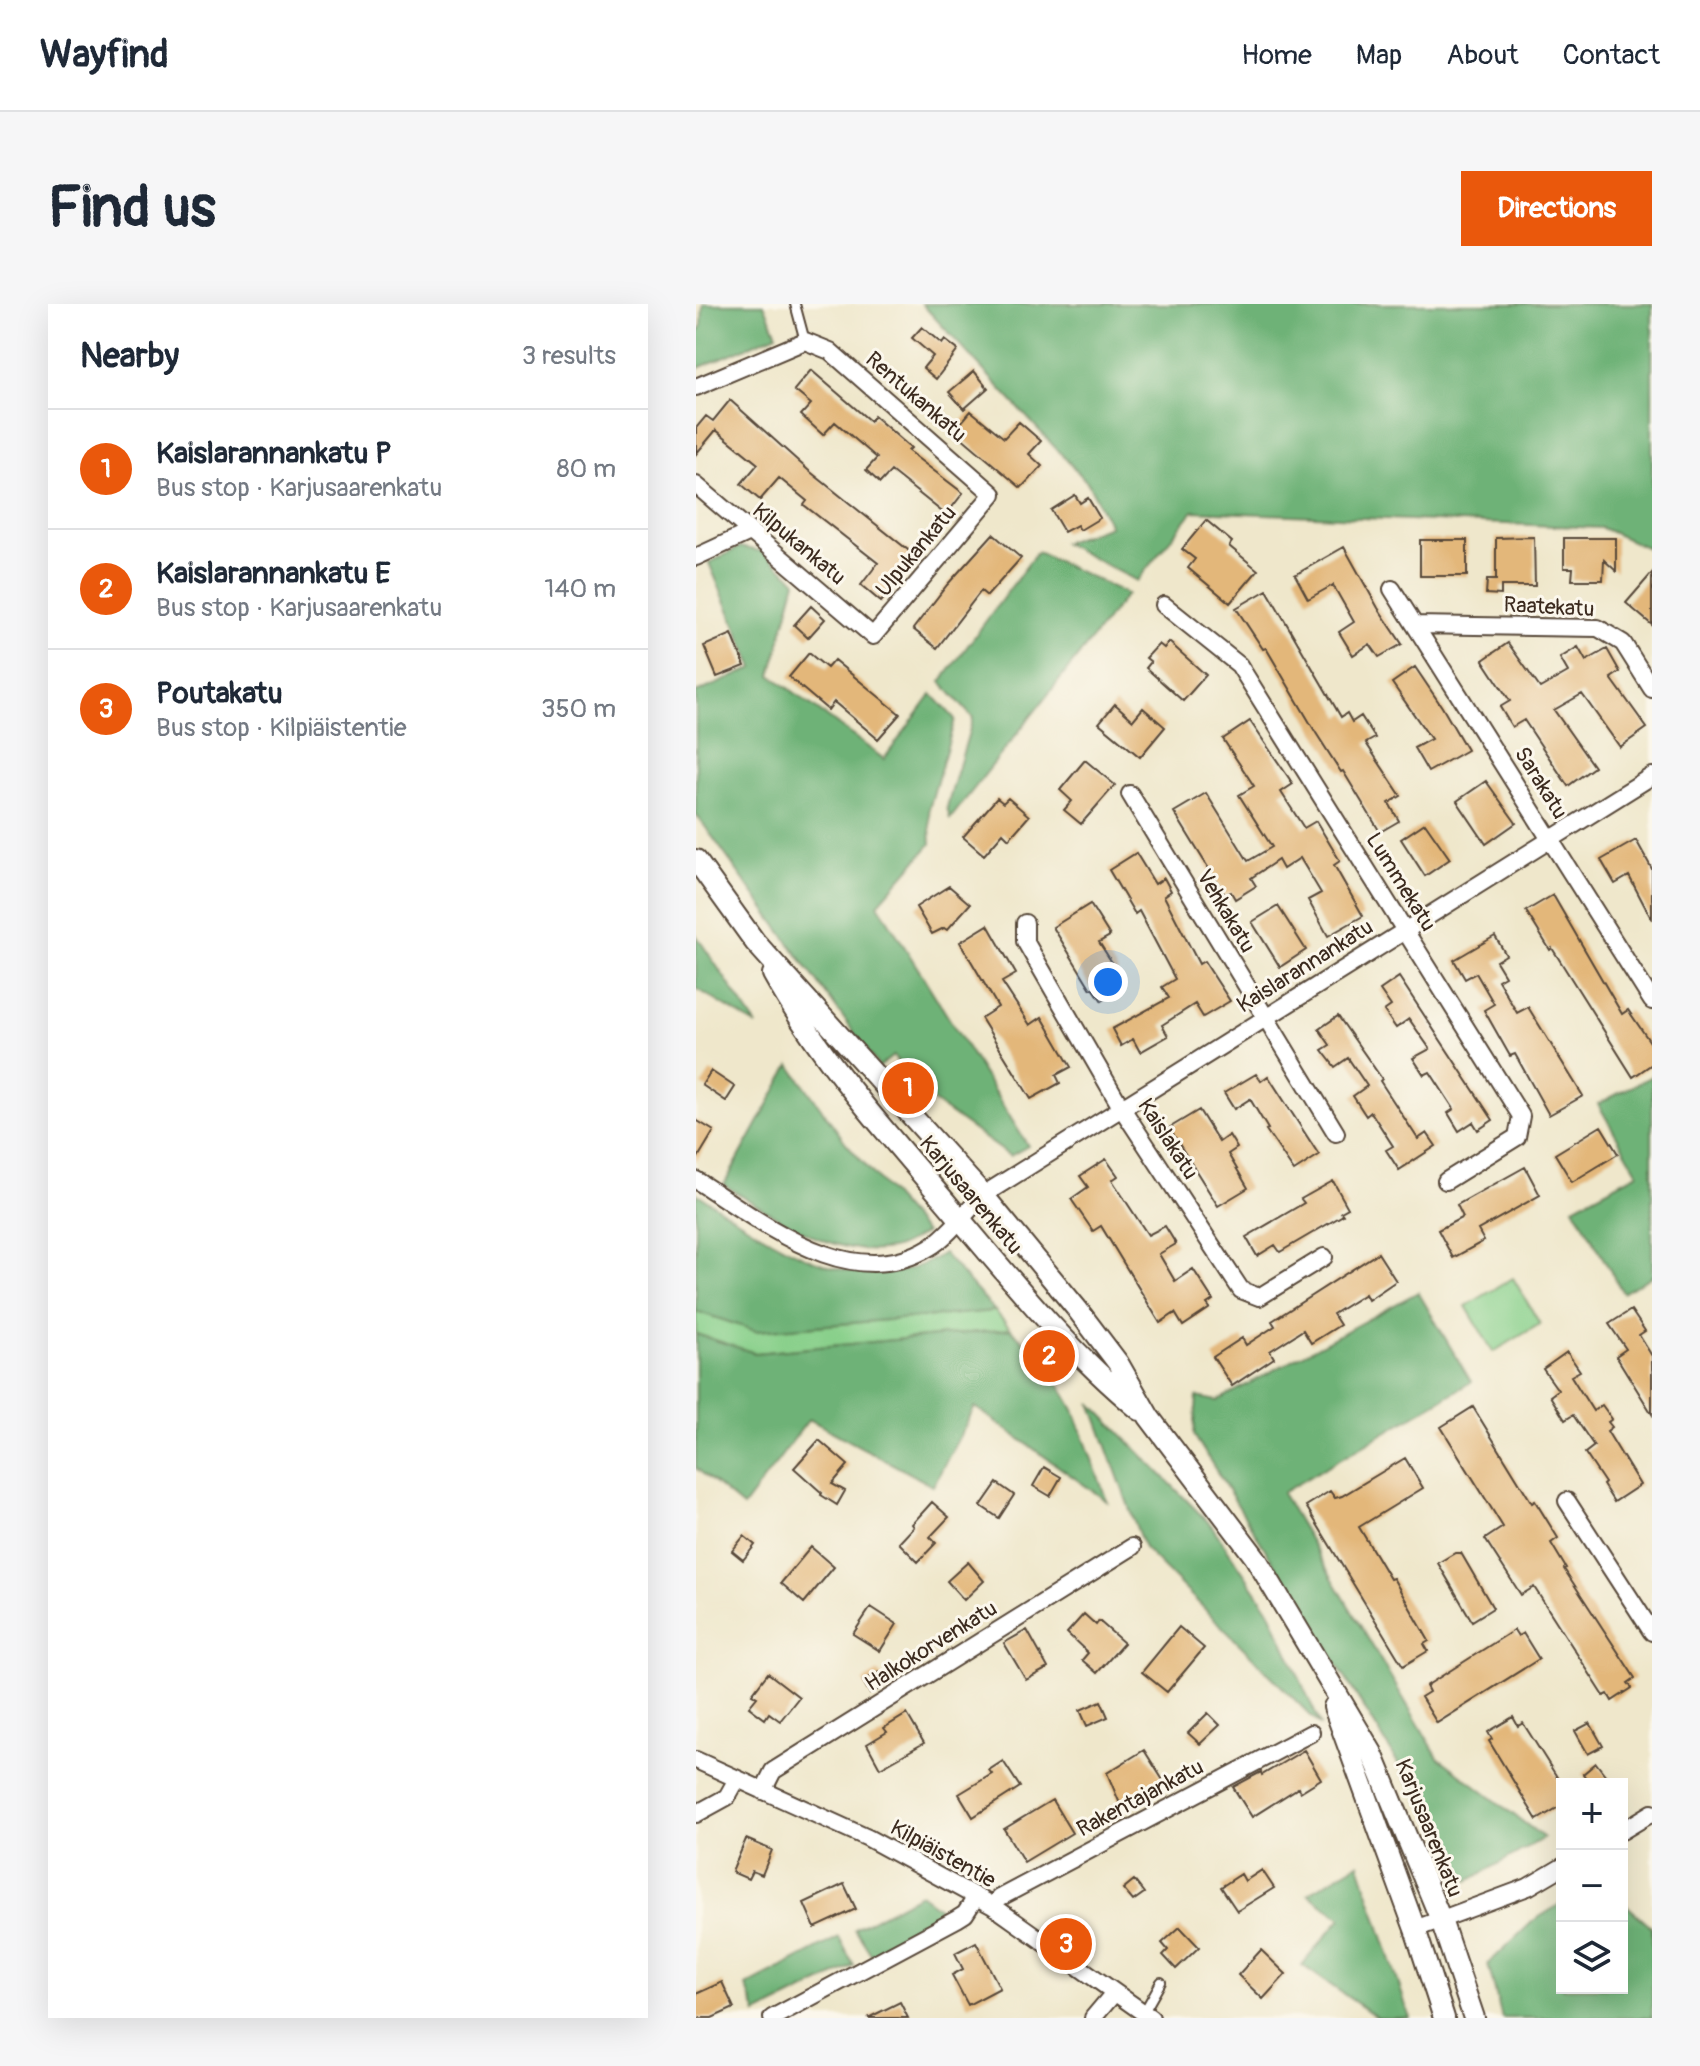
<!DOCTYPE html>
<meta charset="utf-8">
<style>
:root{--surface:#fff;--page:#f6f6f7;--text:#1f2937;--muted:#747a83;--line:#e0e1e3;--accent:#ea580c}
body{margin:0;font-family:Pangolin,sans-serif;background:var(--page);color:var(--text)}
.controls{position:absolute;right:24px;bottom:24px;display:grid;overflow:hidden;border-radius:0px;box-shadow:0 8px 32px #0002}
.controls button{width:72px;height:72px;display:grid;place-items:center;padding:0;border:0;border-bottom:2px solid var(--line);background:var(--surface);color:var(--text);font:40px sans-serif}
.you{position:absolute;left:412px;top:678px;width:28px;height:28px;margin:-20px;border:6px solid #fff;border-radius:50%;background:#1a73e8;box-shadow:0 0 0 12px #1a73e833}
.badge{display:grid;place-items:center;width:52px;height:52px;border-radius:50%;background:var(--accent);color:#fff;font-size:26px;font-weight:700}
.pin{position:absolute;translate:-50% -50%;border:4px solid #fff;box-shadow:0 2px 8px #0006}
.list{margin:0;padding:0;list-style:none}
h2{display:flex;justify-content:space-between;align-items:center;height:104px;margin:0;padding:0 32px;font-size:34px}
h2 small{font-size:26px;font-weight:400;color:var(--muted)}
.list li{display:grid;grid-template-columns:52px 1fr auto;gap:24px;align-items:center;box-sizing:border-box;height:120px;padding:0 32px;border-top:2px solid var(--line)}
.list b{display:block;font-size:30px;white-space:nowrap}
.list p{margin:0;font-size:26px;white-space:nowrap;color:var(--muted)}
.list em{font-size:26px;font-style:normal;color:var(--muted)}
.icon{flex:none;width:44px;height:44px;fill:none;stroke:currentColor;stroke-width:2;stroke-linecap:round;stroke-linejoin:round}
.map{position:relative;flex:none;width:956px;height:1714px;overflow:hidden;border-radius:0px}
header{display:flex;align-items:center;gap:48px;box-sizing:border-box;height:112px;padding:0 40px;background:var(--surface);border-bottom:2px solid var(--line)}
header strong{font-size:38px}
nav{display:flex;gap:44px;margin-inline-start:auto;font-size:28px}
.intro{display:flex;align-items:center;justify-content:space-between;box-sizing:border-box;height:192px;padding:0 48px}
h1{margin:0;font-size:56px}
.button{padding:20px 36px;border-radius:0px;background:var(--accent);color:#fff;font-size:28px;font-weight:700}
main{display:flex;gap:48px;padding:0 48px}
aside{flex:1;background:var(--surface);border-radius:0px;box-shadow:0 8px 32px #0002}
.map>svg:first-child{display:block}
.green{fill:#89d08b;stroke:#627d54;stroke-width:2}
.forest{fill:#6eb277;stroke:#546e4a;stroke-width:2}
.building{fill:#e3b77a}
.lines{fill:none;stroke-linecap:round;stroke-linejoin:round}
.service-casing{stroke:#564638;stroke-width:12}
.minor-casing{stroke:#564638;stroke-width:20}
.tertiary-casing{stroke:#564638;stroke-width:24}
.service{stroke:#fff;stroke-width:8}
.minor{stroke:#fff;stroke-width:16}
.tertiary{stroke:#fff;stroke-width:20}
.labels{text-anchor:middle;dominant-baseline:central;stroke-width:6;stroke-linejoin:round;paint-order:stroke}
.street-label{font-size:22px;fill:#3b2a1e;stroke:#fbf7ec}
</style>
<header>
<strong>Wayfind</strong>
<nav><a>Home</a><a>Map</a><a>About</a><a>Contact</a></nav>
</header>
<div class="intro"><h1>Find us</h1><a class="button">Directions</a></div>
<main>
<aside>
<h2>Nearby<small>3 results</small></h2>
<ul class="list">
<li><span class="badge">1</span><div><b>Kaislarannankatu P</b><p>Bus stop · Karjusaarenkatu</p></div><em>80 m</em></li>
<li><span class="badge">2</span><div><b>Kaislarannankatu E</b><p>Bus stop · Karjusaarenkatu</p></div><em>140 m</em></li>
<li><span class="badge">3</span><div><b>Poutakatu</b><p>Bus stop · Kilpiäistentie</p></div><em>350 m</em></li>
</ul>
</aside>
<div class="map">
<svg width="956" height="1714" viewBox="0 0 956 1714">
<rect width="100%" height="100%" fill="#fbf7ec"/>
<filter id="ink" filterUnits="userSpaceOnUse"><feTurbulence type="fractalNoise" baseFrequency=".0125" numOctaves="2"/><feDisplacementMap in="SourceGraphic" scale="16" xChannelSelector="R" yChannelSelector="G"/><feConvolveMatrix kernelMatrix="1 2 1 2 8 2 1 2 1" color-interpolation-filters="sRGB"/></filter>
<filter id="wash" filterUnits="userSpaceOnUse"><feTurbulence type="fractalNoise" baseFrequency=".006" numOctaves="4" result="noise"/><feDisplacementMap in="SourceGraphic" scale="32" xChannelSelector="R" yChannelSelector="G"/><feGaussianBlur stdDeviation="1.8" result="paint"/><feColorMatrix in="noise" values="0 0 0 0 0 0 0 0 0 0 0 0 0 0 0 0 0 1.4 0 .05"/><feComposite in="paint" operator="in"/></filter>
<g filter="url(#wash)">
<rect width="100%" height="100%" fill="#efe7cb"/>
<path class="green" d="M 817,974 L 844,1020 L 797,1048 L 770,1002 Z
M 0,1007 L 60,1027 L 299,1007 L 315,1025 L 59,1049 L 0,1030 Z"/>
<path class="forest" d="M 7,0 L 68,0 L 81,30 L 0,65 L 0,33 L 6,21 Z
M 226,0 L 956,0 L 956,246 L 906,224 L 497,207 L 441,277 L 367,239 L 414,222 L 392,179 Z
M 44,243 L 68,248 L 100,277 L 75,371 L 188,455 L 236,390 L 259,415 L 233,505 L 235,540 L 182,600 L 332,842 L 314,852 L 234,795 L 197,752 L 183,763 L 0,510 L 0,389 L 58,364 L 13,259 Z
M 341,248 L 431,290 L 254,515 L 251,503 L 277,414 L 245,378 Z
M 0,631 L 61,722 L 0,684 Z
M 94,761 L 150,839 L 229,929 C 219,934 207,943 195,945 C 135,955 77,910 28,881 Z
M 956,772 L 956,972 L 927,989 L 878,903 L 942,869 L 902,800 Z
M 0,889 C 70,933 164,1006 247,949 L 299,1007 L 60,1027 L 0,1007 Z
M 722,988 L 775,1078 L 586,1189 L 742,1453 L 848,1534 L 772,1577 L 688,1436 L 498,1131 L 501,1093 L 521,1097 Z
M 315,1025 L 356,1067 L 378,1106 L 411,1197 L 279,1103 L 237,1182 L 113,1115 L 47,1203 L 0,1164 L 0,1030 L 59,1049 Z
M 395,1099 L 515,1221 L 574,1308 L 625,1422 L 448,1244 Z
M 663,1559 L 663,1560 L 714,1714 L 682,1714 L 606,1661 L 645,1614 L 612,1590 Z
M 224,1590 L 244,1605 L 233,1621 L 177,1653 L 159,1625 Z
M 926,1597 L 956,1624 L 956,1714 L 806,1714 L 792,1660 L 837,1617 L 866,1599 L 866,1684 L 926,1684 Z
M 143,1633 L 158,1662 L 61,1710 L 50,1682 Z"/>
<g id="blocks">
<path class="building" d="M 226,23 L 246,40 L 249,36 L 262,46 L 240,75 L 227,64 L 237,52 L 216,34 Z
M 115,66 L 174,117 L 178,112 L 215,144 L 212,147 L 267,189 L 250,211 L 195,167 L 184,179 L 170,166 L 181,154 L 139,118 L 127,131 L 105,111 L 115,100 L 98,86 Z
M 278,67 L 292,84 L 268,105 L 253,88 Z
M 34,96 L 112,166 L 222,254 L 185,298 L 165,281 L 182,259 L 108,201 L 111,197 L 83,174 L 64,196 L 45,180 L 62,160 L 20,126 L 0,150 L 0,124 L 10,112 L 17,117 Z
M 275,107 L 308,134 L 323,118 L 345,137 L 333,150 L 346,162 L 325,184 L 258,127 Z
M 379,191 L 384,199 L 392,194 L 404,214 L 384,226 L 381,221 L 368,228 L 355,206 Z
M 510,216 L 536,238 L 533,242 L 562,266 L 534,299 L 492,264 L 499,255 L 486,245 Z
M 297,230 L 325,254 L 291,292 L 285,287 L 241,344 L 217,325 L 251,281 Z
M 838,233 L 839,282 L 805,282 L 805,291 L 790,290 L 791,276 L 800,276 L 800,234 Z
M 868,234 L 920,234 L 920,267 L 908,256 L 907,276 L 876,276 L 877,264 L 868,264 Z
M 724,236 L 771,236 L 771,272 L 724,272 Z
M 648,243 L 682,304 L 706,340 L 683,353 L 674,340 L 657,351 L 643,328 L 658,318 L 637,281 L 612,295 L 599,271 Z
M 956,269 L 956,321 L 930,299 Z
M 571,286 L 645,413 L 651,409 L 656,418 L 665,412 L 679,434 L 670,439 L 705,492 L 693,499 L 703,517 L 684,528 L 647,467 L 645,468 L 620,429 L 570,344 L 567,345 L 540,304 Z
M 115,302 L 129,315 L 112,334 L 98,321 Z
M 36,330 L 49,362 L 21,373 L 8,342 Z
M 473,338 L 510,371 L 487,397 L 450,364 L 455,358 L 450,354 L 463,340 L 468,344 Z
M 812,339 L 844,384 L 872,368 L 864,354 L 882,343 L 890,357 L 911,345 L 924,368 L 915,374 L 951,424 L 924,443 L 886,390 L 858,406 L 898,463 L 872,482 L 828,416 L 816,423 L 804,403 L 814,397 L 787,356 Z
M 113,349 L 131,364 L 138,356 L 204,410 L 182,435 L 138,398 L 132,406 L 93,373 Z
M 719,363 L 746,403 L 771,446 L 732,468 L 718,444 L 735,435 L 696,379 Z
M 419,400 L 437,416 L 447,404 L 469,423 L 444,453 L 403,419 Z
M 554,417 L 597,480 L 585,488 L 608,524 L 620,517 L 644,557 L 638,561 L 667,612 L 632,632 L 612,596 L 625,589 L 604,554 L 587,565 L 582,556 L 555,574 L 560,582 L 539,595 L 535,588 L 529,591 L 478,508 L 510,489 L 552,557 L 576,543 L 543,491 L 558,482 L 527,435 Z
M 389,456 L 419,481 L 385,520 L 368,506 L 376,497 L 364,486 Z
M 790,477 L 820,519 L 790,540 L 761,497 Z
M 301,494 L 307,499 L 312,494 L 333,512 L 313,535 L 307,529 L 288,551 L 267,533 Z
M 729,519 L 754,555 L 729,572 L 705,535 Z
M 940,536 L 956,565 L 956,616 L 933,572 L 919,580 L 905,556 Z
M 440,549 L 459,580 L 468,574 L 475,587 L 468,592 L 503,660 L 508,657 L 534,697 L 507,713 L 499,700 L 466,721 L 472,732 L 444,748 L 437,735 L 425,742 L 416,725 L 473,694 L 466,683 L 479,675 L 443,607 L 439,610 L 413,566 Z
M 253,582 L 274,600 L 251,626 L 248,624 L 236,630 L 220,603 Z
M 857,591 L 926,710 L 932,706 L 956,741 L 956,760 L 937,773 L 856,644 L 854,646 L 830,607 Z
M 394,600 L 414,632 L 403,638 L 422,668 L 420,670 L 428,682 L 406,697 L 397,684 L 395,685 L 357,623 Z
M 582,602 L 610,646 L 584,663 L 556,618 Z
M 292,621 L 320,670 L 306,678 L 334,721 L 346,713 L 375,763 L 360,771 L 364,779 L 335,795 L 285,714 L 302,703 L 264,638 Z
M 799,632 L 810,651 L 800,657 L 809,672 L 802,676 L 821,709 L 832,703 L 887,792 L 853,811 L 819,750 L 814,752 L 788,706 L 798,700 L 780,669 L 769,675 L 758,656 Z
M 703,673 L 797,816 L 782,826 L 777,818 L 763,827 L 752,809 L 758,805 L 734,768 L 728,771 L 717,754 L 734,745 L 713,715 L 700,724 L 688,707 L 695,702 L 684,686 Z
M 642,712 L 686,775 L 684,777 L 722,835 L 731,829 L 740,842 L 703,866 L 690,846 L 697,842 L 675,808 L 670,812 L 657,792 L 671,782 L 652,754 L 639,763 L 626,746 L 634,741 L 623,725 Z
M 15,767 L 39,783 L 30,797 L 6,781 Z
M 560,770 L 565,777 L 572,772 L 623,851 L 598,867 L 570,826 L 572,825 L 554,795 L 538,805 L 528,789 Z
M 503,806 L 523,838 L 533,831 L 541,844 L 532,850 L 552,884 L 522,902 L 473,824 Z
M 0,816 L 18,827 L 0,857 Z
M 905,822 L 922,850 L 876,878 L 859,850 Z
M 410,855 L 422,872 L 416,876 L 452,931 L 469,922 L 480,940 L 463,950 L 479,977 L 497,965 L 517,996 L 511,1000 L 514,1004 L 487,1022 L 479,1009 L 464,1019 L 405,922 L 397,927 L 375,895 L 392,883 L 384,872 Z
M 829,863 L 844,891 L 782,926 L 788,937 L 757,954 L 742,926 L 767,913 L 761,901 Z
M 637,877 L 652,904 L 645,908 L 647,911 L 584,948 L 579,941 L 561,952 L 550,933 L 608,899 L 605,895 Z
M 682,949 L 700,977 L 672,996 L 669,990 L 637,1010 L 644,1021 L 615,1039 L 607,1026 L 574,1047 L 578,1054 L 536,1082 L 517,1053 L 546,1034 L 550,1041 L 579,1022 L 576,1017 Z
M 935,1006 L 949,1027 L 943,1031 L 956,1052 L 956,1110 L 920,1052 L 930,1045 L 913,1020 Z
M 871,1048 L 884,1067 L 875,1072 L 897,1107 L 906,1101 L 916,1115 L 912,1118 L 916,1123 L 911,1127 L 944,1181 L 918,1198 L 907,1181 L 909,1179 L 889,1149 L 898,1142 L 877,1111 L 869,1116 L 854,1092 L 862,1086 L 847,1065 Z
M 777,1103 L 836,1199 L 839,1197 L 862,1234 L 855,1239 L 870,1264 L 868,1265 L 939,1374 L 932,1379 L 936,1384 L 916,1397 L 912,1390 L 908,1392 L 838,1283 L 825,1291 L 789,1235 L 807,1223 L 745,1123 Z
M 123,1136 L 152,1161 L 136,1180 L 149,1187 L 141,1201 L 125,1191 L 126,1189 L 98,1164 Z
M 709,1154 L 727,1184 L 663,1223 L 694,1275 L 697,1274 L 733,1337 L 728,1340 L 732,1347 L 707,1362 L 610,1202 L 634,1187 L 639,1194 L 646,1192 Z
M 348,1163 L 365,1173 L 354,1192 L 337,1182 Z
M 301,1179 L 318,1191 L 303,1214 L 285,1202 Z
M 236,1198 L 253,1213 L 234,1233 L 240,1239 L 222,1258 L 203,1239 L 218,1223 L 216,1220 Z
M 48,1232 L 59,1241 L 47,1256 L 36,1247 Z
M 115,1243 L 138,1263 L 108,1299 L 85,1279 Z
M 759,1249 L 765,1249 L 797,1304 L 776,1317 L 742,1259 Z
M 272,1258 L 288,1277 L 268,1296 L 251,1277 Z
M 175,1303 L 201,1320 L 184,1347 L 157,1330 Z
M 388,1310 L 400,1321 L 403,1317 L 428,1339 L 401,1369 L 386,1356 L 392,1349 L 371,1329 Z
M 483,1323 L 508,1344 L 471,1388 L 446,1368 Z
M 331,1326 L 352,1364 L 330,1376 L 308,1339 Z
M 818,1326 L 822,1332 L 827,1329 L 843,1355 L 741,1419 L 725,1393 L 733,1388 L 730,1382 Z
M 183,1368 L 190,1381 L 174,1390 L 167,1377 Z
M 72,1369 L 103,1393 L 84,1417 L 73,1409 L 69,1415 L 53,1403 L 61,1393 L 56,1390 Z
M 405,1397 L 412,1413 L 391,1422 L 384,1406 Z
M 512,1409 L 524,1421 L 504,1440 L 492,1429 Z
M 211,1410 L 228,1439 L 184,1464 L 171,1440 L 191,1428 L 188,1424 Z
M 817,1413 L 822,1422 L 827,1419 L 866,1481 L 866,1501 L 841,1516 L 793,1437 L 796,1435 L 792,1428 Z
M 894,1419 L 907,1442 L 892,1450 L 879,1427 Z
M 448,1446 L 470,1481 L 427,1507 L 411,1469 Z
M 608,1446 L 625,1475 L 604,1488 L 602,1484 L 556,1513 L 537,1483 L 565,1468 L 566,1471 Z
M 307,1457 L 324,1483 L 277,1513 L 263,1490 L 296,1470 L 293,1466 Z
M 900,1459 L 916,1480 L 895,1480 L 887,1470 Z
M 356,1496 L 376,1529 L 328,1558 L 308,1525 Z
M 50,1535 L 76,1546 L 66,1571 L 56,1567 L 52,1575 L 36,1568 Z
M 566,1566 L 578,1584 L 541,1607 L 525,1583 L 545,1570 L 549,1577 Z
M 438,1576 L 448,1589 L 437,1597 L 427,1585 Z
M 148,1580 L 160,1605 L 119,1624 L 108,1599 Z
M 484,1623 L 503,1643 L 480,1665 L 467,1651 L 472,1646 L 466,1639 Z
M 280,1638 L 304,1684 L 272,1701 L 256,1671 L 267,1665 L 259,1649 Z
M 565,1646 L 590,1670 L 567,1695 L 542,1671 Z
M 26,1678 L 38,1704 L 16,1714 L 0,1714 L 0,1690 Z
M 204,1698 L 212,1714 L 172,1714 Z"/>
</g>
</g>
<g filter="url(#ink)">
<use href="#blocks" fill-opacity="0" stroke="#564638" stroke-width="2"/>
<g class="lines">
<g class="service-casing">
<path id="service" d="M 99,0 L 109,37
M 448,1708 L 465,1678"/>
</g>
<g class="minor-casing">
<path id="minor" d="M 0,83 L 109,37 L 134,47 L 297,190 L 177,332 L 0,181
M 0,253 L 54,228
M 696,285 L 956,697
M 468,301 L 543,361 L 825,812 L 821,833 L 750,877
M 719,321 L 902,324 L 927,339 L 956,385
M 434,490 L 640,829
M 329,619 L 329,637 L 425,803 L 545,986 L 563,993 L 628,953
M 0,876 C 65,917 154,992 234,943 C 252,932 272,906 287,891 L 956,472
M 871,1197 L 956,1328
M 0,1456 L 172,1534 L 297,1602 L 455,1714
M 67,1487 L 77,1467 L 436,1243
M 0,1510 L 31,1493 L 41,1475
M 926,1527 L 956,1509
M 297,1602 L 303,1594 L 615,1429
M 719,1625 L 832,1583 L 866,1563
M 76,1714 L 261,1615 L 269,1610 L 280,1593
M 397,1714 L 418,1689"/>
</g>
<g class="tertiary-casing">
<path id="tertiary" d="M 0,556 L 59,638 L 287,891 L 381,1005 L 422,1059 L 453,1113 L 559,1253 L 676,1449 L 745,1616 L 778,1714
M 77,670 C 124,755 190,828 253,902 C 313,973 372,1047 444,1106
M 638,1403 L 719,1625 L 748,1714"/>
</g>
<use href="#service" class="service"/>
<use href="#minor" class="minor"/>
<use href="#tertiary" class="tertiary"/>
</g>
</g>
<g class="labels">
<g class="street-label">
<text transform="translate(220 93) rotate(41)">Rentukankatu</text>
<text transform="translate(103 240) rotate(40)">Kilpukankatu</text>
<text transform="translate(220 247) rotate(-50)">Ulpukankatu</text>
<text transform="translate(853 303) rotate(3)">Raatekatu</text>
<text transform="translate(845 479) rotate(58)">Sarakatu</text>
<text transform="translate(705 578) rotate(58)">Lummekatu</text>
<text transform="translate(530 607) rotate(59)">Vehkakatu</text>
<text transform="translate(609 662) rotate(-32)">Kaislarannankatu</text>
<text transform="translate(472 835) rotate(57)">Kaislakatu</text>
<text transform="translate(275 891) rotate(50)">Karjusaarenkatu</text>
<text transform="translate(235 1342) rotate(-32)">Halkokorvenkatu</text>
<text transform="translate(444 1494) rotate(-28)">Rakentajankatu</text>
<text transform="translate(733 1524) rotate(68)">Karjusaarenkatu</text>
<text transform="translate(247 1550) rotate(29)">Kilpiäistentie</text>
</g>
</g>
</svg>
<div class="controls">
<button>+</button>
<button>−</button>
<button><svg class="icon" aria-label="layers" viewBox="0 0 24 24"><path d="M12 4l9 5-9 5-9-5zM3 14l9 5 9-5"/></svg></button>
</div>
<div class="you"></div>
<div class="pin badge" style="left:212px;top:784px">1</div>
<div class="pin badge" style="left:353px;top:1052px">2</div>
<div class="pin badge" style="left:370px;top:1640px">3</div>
</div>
</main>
